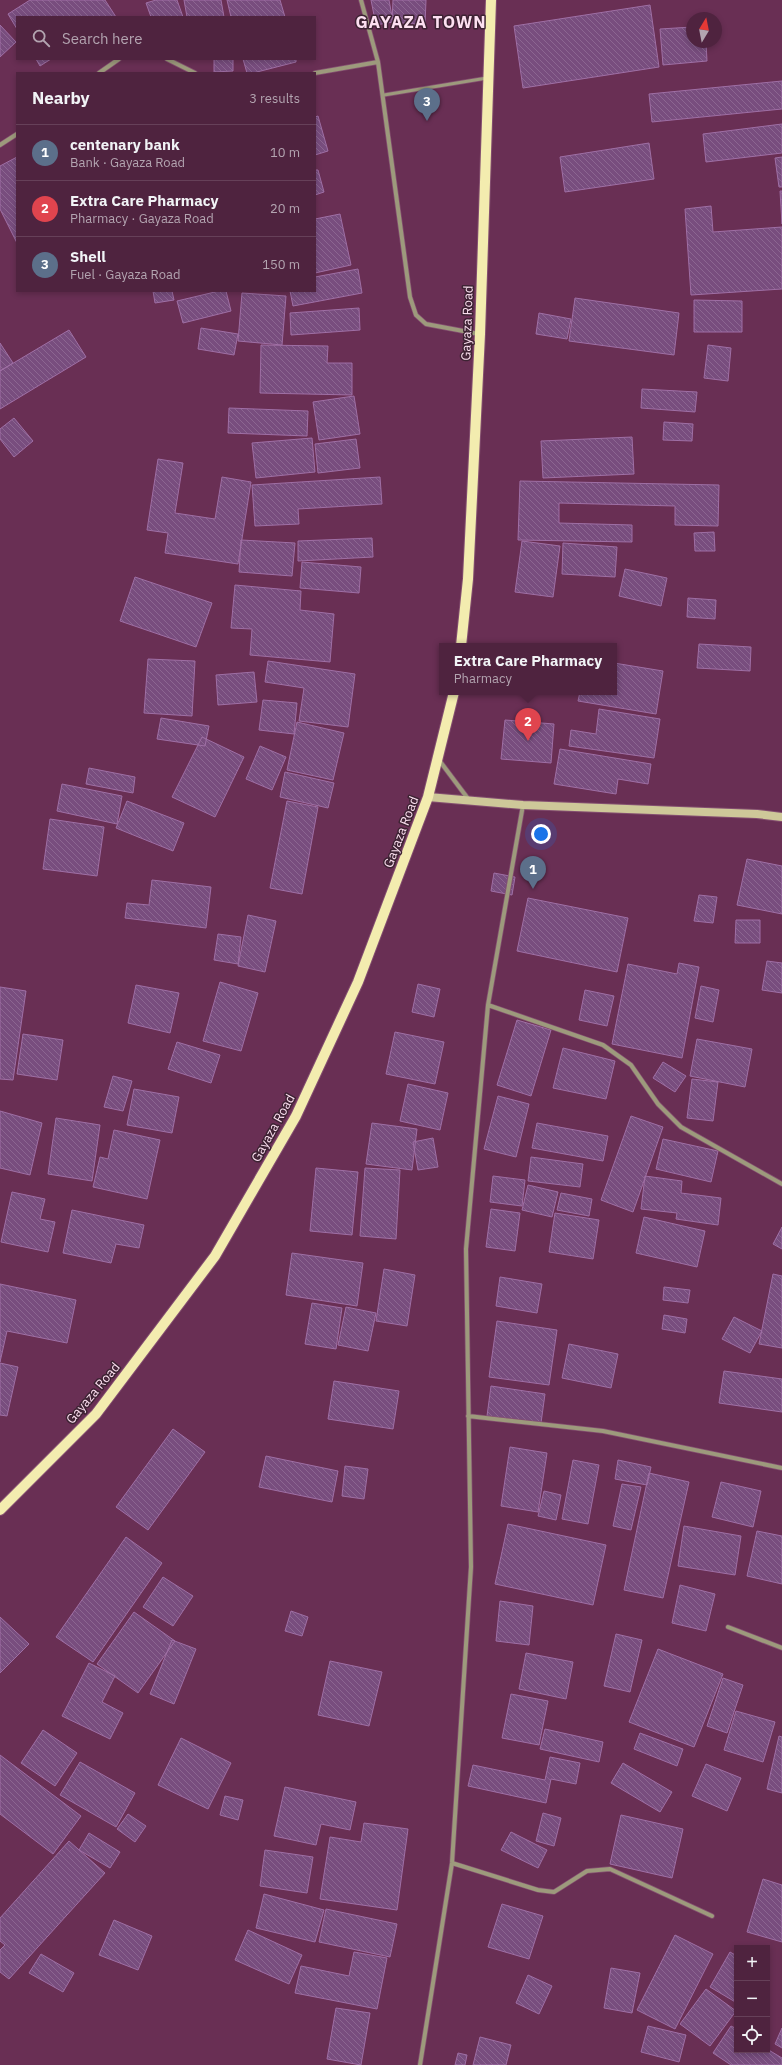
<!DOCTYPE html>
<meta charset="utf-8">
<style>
:root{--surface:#4f233f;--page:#552b46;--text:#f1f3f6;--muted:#b3a4b0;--line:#664059;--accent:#4ad49c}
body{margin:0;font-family:"IBM Plex Sans",sans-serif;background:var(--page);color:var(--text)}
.controls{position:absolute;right:12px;bottom:12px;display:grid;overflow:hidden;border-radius:0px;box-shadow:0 2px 6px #0003}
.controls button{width:36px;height:36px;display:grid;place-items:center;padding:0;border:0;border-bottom:1px solid var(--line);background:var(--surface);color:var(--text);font:20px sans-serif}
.compass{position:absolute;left:686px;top:12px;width:36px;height:36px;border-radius:50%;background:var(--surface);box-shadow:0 2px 6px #0003;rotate:10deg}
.you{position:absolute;left:541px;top:834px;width:14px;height:14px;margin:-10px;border:3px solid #fff;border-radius:50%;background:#1a73e8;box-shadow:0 0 0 6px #1a73e833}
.badge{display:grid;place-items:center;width:26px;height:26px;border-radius:50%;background:var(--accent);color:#fff;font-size:13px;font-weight:700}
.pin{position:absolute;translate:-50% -33px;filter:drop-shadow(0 1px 2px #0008)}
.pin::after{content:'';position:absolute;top:21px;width:14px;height:12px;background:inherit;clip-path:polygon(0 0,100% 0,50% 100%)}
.popup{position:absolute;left:439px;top:643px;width:178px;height:52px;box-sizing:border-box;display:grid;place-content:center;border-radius:0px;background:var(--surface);filter:drop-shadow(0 1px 3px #0005);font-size:13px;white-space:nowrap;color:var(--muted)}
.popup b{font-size:15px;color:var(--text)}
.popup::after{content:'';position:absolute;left:50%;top:100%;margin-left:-8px;border:8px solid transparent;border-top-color:var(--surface)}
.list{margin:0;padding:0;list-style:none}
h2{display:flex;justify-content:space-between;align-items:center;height:52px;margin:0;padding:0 16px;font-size:17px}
h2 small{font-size:13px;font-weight:400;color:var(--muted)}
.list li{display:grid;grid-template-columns:26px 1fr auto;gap:12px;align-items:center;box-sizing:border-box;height:56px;padding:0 16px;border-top:1px solid var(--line)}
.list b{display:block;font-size:15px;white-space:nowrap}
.list p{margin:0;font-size:13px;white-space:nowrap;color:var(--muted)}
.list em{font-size:13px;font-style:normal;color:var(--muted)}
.icon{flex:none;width:22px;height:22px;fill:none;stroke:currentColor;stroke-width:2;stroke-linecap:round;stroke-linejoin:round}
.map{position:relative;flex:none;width:782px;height:2065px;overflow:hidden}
.search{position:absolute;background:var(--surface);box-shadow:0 2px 6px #0003;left:16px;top:16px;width:300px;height:44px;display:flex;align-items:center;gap:10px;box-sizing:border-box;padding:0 14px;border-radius:0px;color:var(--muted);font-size:15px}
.panel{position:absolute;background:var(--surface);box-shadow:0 2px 6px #0003;left:16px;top:72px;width:300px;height:220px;border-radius:0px}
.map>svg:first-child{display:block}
.building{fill:url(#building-back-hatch);stroke:#9f6fa5}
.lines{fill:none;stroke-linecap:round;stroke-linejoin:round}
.lane-casing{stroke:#844f70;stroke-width:4.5}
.street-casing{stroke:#844f70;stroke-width:5.5}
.secondary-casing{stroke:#844f70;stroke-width:10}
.primary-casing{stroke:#844f70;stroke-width:12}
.lane{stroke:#9d9a7c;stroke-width:3}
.street{stroke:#9d9a7c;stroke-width:4}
.secondary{stroke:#cec899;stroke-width:8}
.primary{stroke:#f3ecaf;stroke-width:10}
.labels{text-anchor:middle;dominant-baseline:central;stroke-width:3;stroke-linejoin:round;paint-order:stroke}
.street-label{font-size:13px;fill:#fde0f1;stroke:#3d2333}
.district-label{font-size:17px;font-weight:bold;letter-spacing:1px;fill:#fde0f1;stroke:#3d2333}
</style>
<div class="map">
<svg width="782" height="2065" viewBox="0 0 782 2065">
<defs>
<pattern id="building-back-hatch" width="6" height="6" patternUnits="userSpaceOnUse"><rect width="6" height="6" fill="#784d7e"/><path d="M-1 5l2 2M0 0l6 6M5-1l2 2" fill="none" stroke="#8c6691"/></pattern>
</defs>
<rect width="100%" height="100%" fill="#692f54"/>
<path class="building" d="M 30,0 L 105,0 L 116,17 L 17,17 L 17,29 L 8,14 Z
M 156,0 L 177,0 L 183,17 L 151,17 L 146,3 Z
M 184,0 L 221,0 L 224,17 L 187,17 Z
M 227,0 L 280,0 L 285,17 L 231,17 Z
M 371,0 L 389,0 L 393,22 L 376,25 Z
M 393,0 L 426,0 L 425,25 L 392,22 Z
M 650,5 L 659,67 L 523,88 L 514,26 Z
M 0,25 L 16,42 L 0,57 Z
M 692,27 L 692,42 L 706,42 L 707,61 L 663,65 L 660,29 Z
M 36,59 L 51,59 L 40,66 Z
M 214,59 L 233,59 L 233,71 L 214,72 Z
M 243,59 L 296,59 L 296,62 L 253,73 L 247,73 Z
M 782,81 L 782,109 L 652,122 L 649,94 Z
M 318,116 L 328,151 L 315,155 L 315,117 Z
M 782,124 L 782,153 L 706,162 L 703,134 Z
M 649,143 L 654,179 L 565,192 L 560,157 Z
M 17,157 L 17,243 L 0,209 L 0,166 Z
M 782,157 L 782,187 L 779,187 L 775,158 Z
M 315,170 L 318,170 L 324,192 L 315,195 Z
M 780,191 L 782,191 L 782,224 Z
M 711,206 L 713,232 L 782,227 L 782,289 L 691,295 L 685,209 Z
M 340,214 L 351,265 L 315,273 L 315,219 Z
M 358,269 L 362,293 L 293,306 L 290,291 L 315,291 L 315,277 Z
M 153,291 L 172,291 L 174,300 L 155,303 Z
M 219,291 L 226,291 L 231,311 L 183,323 L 177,301 Z
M 242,293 L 286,296 L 282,345 L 238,341 Z
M 575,298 L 679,313 L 674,355 L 569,341 Z
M 694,300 L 742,301 L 742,332 L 694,332 Z
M 359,308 L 360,330 L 291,335 L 290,313 Z
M 539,313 L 571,319 L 567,339 L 536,334 Z
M 201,328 L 238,334 L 234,355 L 198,349 Z
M 69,330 L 86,357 L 0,409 L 0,371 Z
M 0,343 L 13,363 L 0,371 Z
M 261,345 L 328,346 L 327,363 L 352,363 L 352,395 L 260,393 Z
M 708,345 L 731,348 L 728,381 L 704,378 Z
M 642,389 L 697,392 L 695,412 L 641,408 Z
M 354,396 L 360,434 L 319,440 L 313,402 Z
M 229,408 L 308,411 L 307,436 L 228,433 Z
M 14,418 L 33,441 L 14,457 L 0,439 L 0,429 Z
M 664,422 L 693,424 L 692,441 L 663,440 Z
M 632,437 L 634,474 L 543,478 L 541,441 Z
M 312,438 L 315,472 L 256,478 L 252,443 Z
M 356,439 L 360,468 L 318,473 L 315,444 Z
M 158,459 L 183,463 L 175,513 L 215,519 L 222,477 L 251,482 L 238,564 L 165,553 L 168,533 L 147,530 Z
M 380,477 L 382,504 L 298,509 L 299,524 L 255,526 L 252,485 Z
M 520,481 L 719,485 L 718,526 L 675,525 L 675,506 L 559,503 L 559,523 L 632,525 L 632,542 L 518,540 Z
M 714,532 L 715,551 L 695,551 L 694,533 Z
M 372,538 L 373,557 L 298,561 L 298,541 Z
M 241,540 L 295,543 L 292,576 L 239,572 Z
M 522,541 L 560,546 L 553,597 L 515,592 Z
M 563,543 L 617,547 L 615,577 L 562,574 Z
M 302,562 L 361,567 L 359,593 L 300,588 Z
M 625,569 L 667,578 L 661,606 L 619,596 Z
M 135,577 L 212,603 L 196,647 L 120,621 Z
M 235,585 L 301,591 L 300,610 L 334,614 L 330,662 L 250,655 L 252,629 L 231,628 Z
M 688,598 L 716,600 L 715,619 L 687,617 Z
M 699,644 L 751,647 L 750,671 L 697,668 Z
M 148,659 L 195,661 L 192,716 L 144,713 Z
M 268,661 L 355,674 L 348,727 L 299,721 L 304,688 L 265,682 Z
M 614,663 L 663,671 L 656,714 L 578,701 L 580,692 L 614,692 Z
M 254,672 L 257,702 L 218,705 L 216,675 Z
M 263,700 L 297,703 L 294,734 L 259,730 Z
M 599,709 L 660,719 L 654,758 L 569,746 L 571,730 L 596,734 Z
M 161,718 L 209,726 L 205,746 L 157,739 Z
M 505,720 L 554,724 L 551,763 L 501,759 Z
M 297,722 L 344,733 L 333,780 L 287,770 Z
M 202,737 L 244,757 L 215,817 L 172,797 Z
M 260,746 L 286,757 L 272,790 L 246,779 Z
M 560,749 L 651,764 L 648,784 L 618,779 L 616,794 L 554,784 Z
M 89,768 L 135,777 L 133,793 L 86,784 Z
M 285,772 L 334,783 L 328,808 L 280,797 Z
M 62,784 L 122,796 L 117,824 L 57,811 Z
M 127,801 L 184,823 L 173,851 L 116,828 Z
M 287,801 L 318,807 L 302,894 L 270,888 Z
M 50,819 L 104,827 L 97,876 L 43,869 Z
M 747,859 L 782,866 L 782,914 L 737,905 Z
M 494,873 L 515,877 L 512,895 L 491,891 Z
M 152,880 L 211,887 L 206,928 L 125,918 L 127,903 L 149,905 Z
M 699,895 L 717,897 L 713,923 L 694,921 Z
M 528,898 L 628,918 L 617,972 L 517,951 Z
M 248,915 L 276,921 L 265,972 L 238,966 Z
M 736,920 L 760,920 L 760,943 L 735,943 Z
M 218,934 L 241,937 L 238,964 L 214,960 Z
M 767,961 L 782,963 L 782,993 L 762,990 Z
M 679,963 L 699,967 L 682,1058 L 612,1044 L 628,964 L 677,974 Z
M 220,982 L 258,993 L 241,1051 L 203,1041 Z
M 418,984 L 440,989 L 434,1017 L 412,1012 Z
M 136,985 L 179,993 L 170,1033 L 128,1023 Z
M 701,986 L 719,990 L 713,1022 L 695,1018 Z
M 0,987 L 26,991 L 13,1080 L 0,1079 Z
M 585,990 L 614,996 L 607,1026 L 579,1020 Z
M 517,1020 L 551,1030 L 531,1096 L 497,1085 Z
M 395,1032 L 444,1042 L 435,1084 L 386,1074 Z
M 23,1034 L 63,1040 L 57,1080 L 17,1074 Z
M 697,1039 L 752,1049 L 745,1087 L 690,1076 Z
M 177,1042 L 220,1055 L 211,1083 L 168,1069 Z
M 563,1048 L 615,1061 L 606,1099 L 553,1088 Z
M 663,1062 L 686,1076 L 675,1092 L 653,1078 Z
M 113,1076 L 132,1081 L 123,1111 L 104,1107 Z
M 692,1079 L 718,1082 L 713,1121 L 687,1118 Z
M 408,1084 L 448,1093 L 440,1130 L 400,1121 Z
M 134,1089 L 179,1097 L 172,1133 L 127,1125 Z
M 498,1096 L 529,1104 L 516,1157 L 484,1149 Z
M 0,1111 L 42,1123 L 30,1175 L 0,1168 Z
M 631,1116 L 663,1127 L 633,1212 L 601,1200 Z
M 56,1118 L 100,1125 L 92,1181 L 48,1174 Z
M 372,1123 L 417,1129 L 412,1170 L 366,1164 Z
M 537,1123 L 608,1136 L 603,1161 L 532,1148 Z
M 114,1130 L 160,1140 L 147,1199 L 93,1187 L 100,1157 L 108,1159 Z
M 433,1138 L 438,1167 L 418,1170 L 413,1142 Z
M 663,1139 L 718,1151 L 711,1182 L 656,1169 Z
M 531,1157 L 583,1164 L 580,1187 L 528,1181 Z
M 316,1168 L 358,1172 L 352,1235 L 310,1231 Z
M 365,1168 L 400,1170 L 396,1239 L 360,1236 Z
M 493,1176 L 525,1180 L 522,1206 L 490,1202 Z
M 645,1176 L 682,1181 L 681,1193 L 721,1198 L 718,1225 L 676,1219 L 677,1213 L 641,1209 Z
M 528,1185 L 558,1192 L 552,1217 L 522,1210 Z
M 12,1192 L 45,1199 L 40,1219 L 55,1222 L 48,1252 L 1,1242 Z
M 561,1193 L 592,1199 L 589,1216 L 557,1210 Z
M 491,1209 L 520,1213 L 515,1251 L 486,1247 Z
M 72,1210 L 144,1225 L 139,1248 L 116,1244 L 111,1263 L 63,1253 Z
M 555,1213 L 599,1220 L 593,1259 L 549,1252 Z
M 644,1217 L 705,1231 L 697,1267 L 636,1253 Z
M 782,1227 L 782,1249 L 773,1244 Z
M 292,1253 L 363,1263 L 357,1306 L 286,1295 Z
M 384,1269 L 415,1275 L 407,1326 L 376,1321 Z
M 773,1274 L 782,1276 L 782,1348 L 759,1344 Z
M 500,1277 L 542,1284 L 537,1313 L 496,1306 Z
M 0,1284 L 76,1300 L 67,1343 L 7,1331 L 0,1362 Z
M 664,1287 L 690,1290 L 688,1303 L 663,1300 Z
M 312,1303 L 342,1308 L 336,1349 L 305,1344 Z
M 346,1307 L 376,1313 L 368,1351 L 338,1345 Z
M 664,1315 L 687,1319 L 685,1333 L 662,1329 Z
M 734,1317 L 762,1331 L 750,1353 L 722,1339 Z
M 497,1321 L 557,1330 L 549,1385 L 489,1377 Z
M 569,1344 L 618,1354 L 611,1388 L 562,1378 Z
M 0,1363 L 18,1367 L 7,1416 L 0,1415 Z
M 724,1371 L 782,1379 L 782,1412 L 719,1403 Z
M 334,1381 L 399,1391 L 393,1429 L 328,1419 Z
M 491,1386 L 545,1394 L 541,1423 L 487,1416 Z
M 173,1429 L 205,1452 L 148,1530 L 116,1507 Z
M 510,1447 L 547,1453 L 538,1512 L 501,1506 Z
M 266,1456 L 338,1471 L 332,1502 L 259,1487 Z
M 573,1460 L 599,1465 L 588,1524 L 562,1519 Z
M 618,1460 L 651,1467 L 647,1485 L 615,1479 Z
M 345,1466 L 368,1469 L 364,1499 L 342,1496 Z
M 649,1473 L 689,1482 L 663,1598 L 624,1590 Z
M 721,1482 L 761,1491 L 753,1527 L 712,1517 Z
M 622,1484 L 641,1487 L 631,1530 L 613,1526 Z
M 544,1491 L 561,1495 L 556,1520 L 538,1516 Z
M 508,1524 L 606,1545 L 593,1605 L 495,1584 Z
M 684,1526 L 741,1536 L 735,1575 L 678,1566 Z
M 757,1531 L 782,1536 L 782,1584 L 747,1576 Z
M 126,1537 L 162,1563 L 93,1662 L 56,1637 Z
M 163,1577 L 193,1596 L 173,1626 L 143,1607 Z
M 680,1585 L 715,1594 L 706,1631 L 672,1623 Z
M 500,1601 L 533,1606 L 529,1645 L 496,1641 Z
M 291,1611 L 308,1617 L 302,1636 L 285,1631 Z
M 134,1612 L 175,1641 L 138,1693 L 97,1664 Z
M 0,1617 L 29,1644 L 0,1673 Z
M 616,1634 L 642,1640 L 630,1692 L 604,1686 Z
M 172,1640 L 196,1649 L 174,1704 L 150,1694 Z
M 658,1649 L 723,1674 L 694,1747 L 629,1722 Z
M 526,1653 L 573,1662 L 566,1699 L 519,1689 Z
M 330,1661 L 382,1672 L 369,1726 L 318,1715 Z
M 89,1663 L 115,1676 L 102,1702 L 123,1713 L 110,1739 L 62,1716 Z
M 723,1678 L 743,1685 L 727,1733 L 707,1726 Z
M 511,1694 L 548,1701 L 539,1745 L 502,1738 Z
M 736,1711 L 775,1722 L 763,1762 L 724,1750 Z
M 545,1729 L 603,1742 L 599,1762 L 540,1749 Z
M 43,1730 L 77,1753 L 55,1786 L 21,1763 Z
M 640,1733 L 683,1749 L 677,1766 L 634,1749 Z
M 779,1736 L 782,1737 L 782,1793 L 767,1789 Z
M 181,1738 L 231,1763 L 208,1809 L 158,1785 Z
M 0,1755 L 81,1816 L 53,1854 L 0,1814 Z
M 550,1757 L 580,1763 L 576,1784 L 551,1779 L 546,1803 L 468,1786 L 473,1765 L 545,1780 Z
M 80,1762 L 135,1793 L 116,1827 L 60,1795 Z
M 623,1763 L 672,1792 L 660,1812 L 611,1783 Z
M 706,1764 L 741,1778 L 727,1811 L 692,1796 Z
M 285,1787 L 356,1802 L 350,1830 L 321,1824 L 316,1845 L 274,1836 Z
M 225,1796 L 243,1800 L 238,1820 L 220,1815 Z
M 543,1813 L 561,1818 L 554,1846 L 536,1841 Z
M 128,1814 L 146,1826 L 135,1842 L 117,1829 Z
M 621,1815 L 683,1829 L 672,1878 L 610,1864 Z
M 364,1823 L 408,1829 L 397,1910 L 320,1899 L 330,1837 L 361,1842 Z
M 511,1832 L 547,1850 L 538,1868 L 501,1850 Z
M 89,1833 L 120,1852 L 110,1868 L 79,1850 Z
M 69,1841 L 105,1873 L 9,1979 L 0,1972 L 0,1950 L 5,1945 L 0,1941 L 0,1918 Z
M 265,1850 L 313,1857 L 307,1893 L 260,1886 Z
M 763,1879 L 782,1885 L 782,1942 L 747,1932 Z
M 264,1894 L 324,1910 L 315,1942 L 256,1928 Z
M 502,1904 L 543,1916 L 529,1959 L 488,1947 Z
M 326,1909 L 397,1924 L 390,1957 L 319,1942 Z
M 114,1920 L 152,1936 L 138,1970 L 99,1955 Z
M 248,1930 L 302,1955 L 289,1984 L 235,1960 Z
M 675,1935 L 713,1954 L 675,2029 L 637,2010 Z
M 354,1952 L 387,1958 L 377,2009 L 295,1993 L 301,1966 L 349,1976 Z
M 730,1952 L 737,1956 L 737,2003 L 710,1987 Z
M 41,1954 L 74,1973 L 63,1992 L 29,1973 Z
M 611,1968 L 640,1973 L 632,2013 L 604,2008 Z
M 528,1975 L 552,1986 L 539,2014 L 516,2003 Z
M 706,1989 L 736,2011 L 710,2046 L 680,2024 Z
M 336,2008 L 370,2013 L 361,2065 L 327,2059 Z
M 648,2026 L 686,2035 L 679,2062 L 641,2052 Z
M 731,2026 L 737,2029 L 737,2050 L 767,2049 L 782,2058 L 782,2065 L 731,2065 L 713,2053 Z
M 782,2028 L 782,2048 L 775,2044 Z
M 480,2037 L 511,2045 L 506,2065 L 473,2065 Z
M 458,2053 L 467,2055 L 465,2065 L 455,2065 Z"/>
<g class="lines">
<g class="lane-casing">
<path id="lane" d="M 384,95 L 487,78"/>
</g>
<g class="street-casing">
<path id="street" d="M 361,0 L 378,62 L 410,297 L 416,315 L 426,324 L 479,334
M 167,59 L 195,73
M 99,73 L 119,59
M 315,73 L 378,62
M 0,145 L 17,134
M 439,760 L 469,800
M 488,1005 L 603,1045 L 631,1065 L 658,1104 L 681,1127 L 782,1184
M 468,1416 L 603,1431 L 782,1468
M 728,1627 L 782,1648
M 452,1863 L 538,1890 L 554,1892 L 587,1871 L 610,1869 L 712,1916
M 420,2065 L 452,1863 L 471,1567 L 466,1249 L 488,1005 L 523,805"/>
</g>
<g class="secondary-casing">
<path id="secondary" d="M 428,797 L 523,805 L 757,814 L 782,817"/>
</g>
<g class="primary-casing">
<path id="primary" d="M 461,646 L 468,579 L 480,334 L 491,0
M 0,1510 L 96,1414 L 215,1256 L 296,1116 L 358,982 L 428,797 L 454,692"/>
</g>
<use href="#lane" class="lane"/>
<use href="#street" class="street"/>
<use href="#secondary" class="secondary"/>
<use href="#primary" class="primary"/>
</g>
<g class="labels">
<g class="street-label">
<text transform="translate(467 323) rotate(-88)">Gayaza Road</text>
<text transform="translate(401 832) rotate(-69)">Gayaza Road</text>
<text transform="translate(273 1128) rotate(-61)">Gayaza Road</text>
<text transform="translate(93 1393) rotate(-50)">Gayaza Road</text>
</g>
<g class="district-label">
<text x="421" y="22">GAYAZA TOWN</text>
</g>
</g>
</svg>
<div class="controls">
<button>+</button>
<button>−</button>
<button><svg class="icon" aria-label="locate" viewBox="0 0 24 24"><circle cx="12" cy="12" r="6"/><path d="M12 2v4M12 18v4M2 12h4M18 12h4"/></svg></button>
</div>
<svg class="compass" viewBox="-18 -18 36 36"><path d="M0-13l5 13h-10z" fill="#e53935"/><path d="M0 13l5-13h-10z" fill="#b3a4b0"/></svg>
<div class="you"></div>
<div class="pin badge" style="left:533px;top:889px;background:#5c6f8a">1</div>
<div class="pin badge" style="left:528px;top:741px;background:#e0444e">2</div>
<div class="popup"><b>Extra Care Pharmacy</b>Pharmacy</div>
<div class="pin badge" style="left:427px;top:121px;background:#5c6f8a">3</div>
<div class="search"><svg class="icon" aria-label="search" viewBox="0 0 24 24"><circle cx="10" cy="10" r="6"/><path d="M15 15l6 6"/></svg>Search here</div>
<section class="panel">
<h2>Nearby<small>3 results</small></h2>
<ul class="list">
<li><span class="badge" style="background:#5c6f8a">1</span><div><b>centenary bank</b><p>Bank · Gayaza Road</p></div><em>10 m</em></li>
<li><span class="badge" style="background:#e0444e">2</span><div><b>Extra Care Pharmacy</b><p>Pharmacy · Gayaza Road</p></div><em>20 m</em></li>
<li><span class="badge" style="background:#5c6f8a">3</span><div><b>Shell</b><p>Fuel · Gayaza Road</p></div><em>150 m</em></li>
</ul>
</section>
</div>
